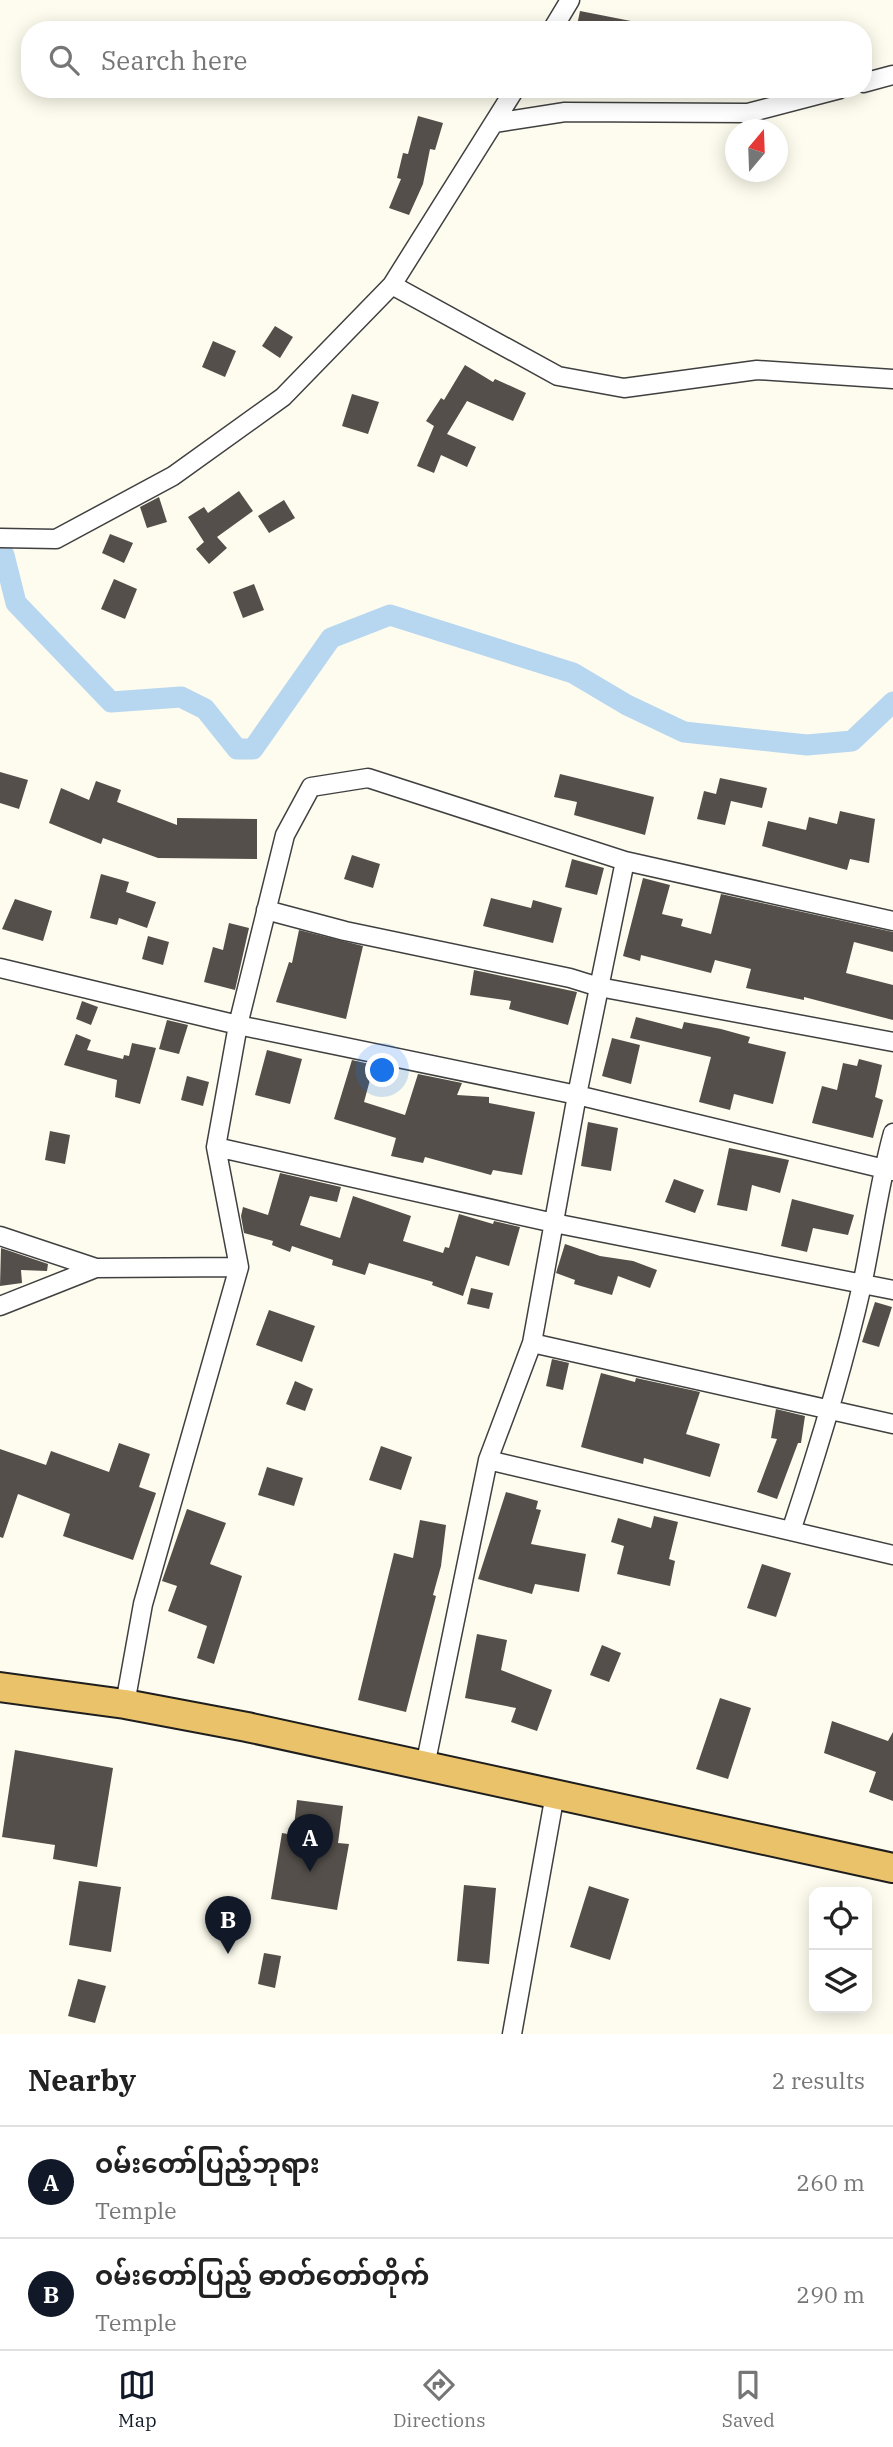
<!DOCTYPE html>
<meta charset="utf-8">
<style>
:root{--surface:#fff;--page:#f6f6f6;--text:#222;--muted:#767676;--line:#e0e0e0;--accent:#111827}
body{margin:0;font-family:"IBM Plex Serif","Noto Sans Myanmar",serif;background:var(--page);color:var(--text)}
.controls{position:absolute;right:21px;bottom:21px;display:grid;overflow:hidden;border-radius:14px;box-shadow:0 4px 18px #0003}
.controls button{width:63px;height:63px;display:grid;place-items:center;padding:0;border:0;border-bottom:2px solid var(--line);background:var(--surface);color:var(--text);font:35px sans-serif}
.compass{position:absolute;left:725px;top:119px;width:63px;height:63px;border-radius:50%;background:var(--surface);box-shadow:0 4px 18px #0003;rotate:19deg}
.you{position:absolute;left:383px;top:1071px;width:24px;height:24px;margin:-18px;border:5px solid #fff;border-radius:50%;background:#1a73e8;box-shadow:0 0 0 10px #1a73e833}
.badge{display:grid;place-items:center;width:46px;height:46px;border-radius:50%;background:var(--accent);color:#fff;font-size:23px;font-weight:700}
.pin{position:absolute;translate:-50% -58px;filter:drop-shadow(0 2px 4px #0008)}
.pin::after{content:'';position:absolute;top:37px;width:24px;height:21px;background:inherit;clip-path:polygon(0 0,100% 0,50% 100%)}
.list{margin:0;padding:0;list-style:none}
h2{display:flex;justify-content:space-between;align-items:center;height:91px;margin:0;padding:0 28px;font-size:30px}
h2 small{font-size:23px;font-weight:400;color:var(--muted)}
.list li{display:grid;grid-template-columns:46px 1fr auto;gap:21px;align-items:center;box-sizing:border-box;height:112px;padding:0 28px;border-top:2px solid var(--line)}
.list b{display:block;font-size:26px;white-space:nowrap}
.list p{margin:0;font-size:23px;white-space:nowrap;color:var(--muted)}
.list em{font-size:23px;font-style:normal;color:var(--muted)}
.icon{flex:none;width:38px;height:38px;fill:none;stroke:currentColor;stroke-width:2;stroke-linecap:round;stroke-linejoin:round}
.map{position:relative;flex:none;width:893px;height:2034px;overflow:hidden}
.search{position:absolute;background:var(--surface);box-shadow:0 4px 18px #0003;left:21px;right:21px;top:21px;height:77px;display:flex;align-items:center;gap:18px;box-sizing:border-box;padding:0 24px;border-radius:28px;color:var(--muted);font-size:26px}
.sheet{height:315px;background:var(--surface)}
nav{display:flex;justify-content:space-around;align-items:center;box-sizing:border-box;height:98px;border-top:2px solid var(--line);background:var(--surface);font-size:19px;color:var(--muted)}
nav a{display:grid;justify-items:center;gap:4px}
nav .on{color:var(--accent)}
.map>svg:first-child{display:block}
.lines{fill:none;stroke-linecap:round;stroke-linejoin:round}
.canal{stroke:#b7d6f0;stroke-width:21}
.building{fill:#544f4a}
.minor-casing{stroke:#404040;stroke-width:21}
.trunk-casing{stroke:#1e1e1e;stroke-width:32}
.minor{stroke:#fff;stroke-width:18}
.trunk{stroke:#eac26a;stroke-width:28}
</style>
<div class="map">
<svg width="893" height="2034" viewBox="0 0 893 2034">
<rect width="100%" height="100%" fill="#fdfcee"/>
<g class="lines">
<path class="canal" d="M 4,555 L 16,603 L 111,702 L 181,697 L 205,709 L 237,749 L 253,749 L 331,638 L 390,615 L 573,673 L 627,705 L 684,732 L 807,745 L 852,741 L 893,702"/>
</g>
<path class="building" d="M 580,11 L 636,22 L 635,30 L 576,30 Z
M 418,116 L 443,123 L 435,150 L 430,149 L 423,184 L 409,215 L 389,208 L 401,179 L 397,178 L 403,153 L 408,154 Z
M 275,326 L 293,337 L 280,358 L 262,346 Z
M 213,341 L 236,351 L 225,377 L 202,367 Z
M 465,365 L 493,382 L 495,379 L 526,393 L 513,421 L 467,401 L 447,434 L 476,447 L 467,467 L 441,455 L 434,473 L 417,466 L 434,426 L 426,421 L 441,398 L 444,400 Z
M 352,394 L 379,402 L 368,434 L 342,426 Z
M 239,491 L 253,511 L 217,537 L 227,548 L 209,564 L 196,549 L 204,542 L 188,517 L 204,507 L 208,513 Z
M 159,497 L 167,522 L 147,528 L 140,507 Z
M 284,500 L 295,518 L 269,533 L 258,516 Z
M 110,534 L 133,543 L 124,563 L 102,553 Z
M 114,579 L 137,589 L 125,619 L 101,609 Z
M 254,584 L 264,610 L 243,618 L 233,592 Z
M 0,772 L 28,780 L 19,809 L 0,803 Z
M 560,774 L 654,797 L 645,835 L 574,815 L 577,802 L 554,797 Z
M 720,778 L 767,788 L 762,808 L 731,801 L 725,825 L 697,819 L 704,791 L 716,794 Z
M 96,781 L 121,790 L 117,802 L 177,825 L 177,818 L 257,819 L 257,859 L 158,858 L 103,838 L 101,844 L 49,823 L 61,788 L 89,800 Z
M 840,811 L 875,819 L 869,863 L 850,859 L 847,870 L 762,846 L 768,821 L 806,830 L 809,817 L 837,824 Z
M 352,855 L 380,864 L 373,888 L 344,879 Z
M 572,859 L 604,868 L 597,895 L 565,887 Z
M 101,874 L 129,882 L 126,892 L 156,902 L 147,928 L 119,918 L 117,925 L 90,918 Z
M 643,878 L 670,885 L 662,914 L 683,919 L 681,926 L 711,934 L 721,894 L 893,932 L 893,952 L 854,942 L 846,973 L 893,985 L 893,1020 L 804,997 L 804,1000 L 746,988 L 751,969 L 715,960 L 711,973 L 641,955 L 640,961 L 623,956 Z
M 491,898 L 531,908 L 533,900 L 562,908 L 553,943 L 483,926 Z
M 15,899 L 52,911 L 43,941 L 2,929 Z
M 229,923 L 249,928 L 235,990 L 204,982 L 213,947 L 223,950 Z
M 299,930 L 363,946 L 346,1019 L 276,1002 L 289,962 L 292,963 Z
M 148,936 L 169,942 L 163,965 L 142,959 Z
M 474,970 L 577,992 L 568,1025 L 509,1009 L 511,1001 L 470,995 Z
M 82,1001 L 98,1007 L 91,1025 L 76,1019 Z
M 636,1017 L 682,1029 L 684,1022 L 721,1029 L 750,1037 L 748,1043 L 786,1052 L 773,1104 L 734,1094 L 730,1110 L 699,1102 L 711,1057 L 630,1038 Z
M 167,1020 L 188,1025 L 179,1054 L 159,1049 Z
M 76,1034 L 91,1040 L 87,1050 L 123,1059 L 124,1055 L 129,1056 L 132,1043 L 156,1048 L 140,1104 L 115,1097 L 117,1080 L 64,1065 Z
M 612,1038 L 640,1045 L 631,1084 L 602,1076 Z
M 267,1050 L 302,1059 L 290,1104 L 255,1095 Z
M 859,1059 L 882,1065 L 875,1097 L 883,1100 L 873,1138 L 812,1123 L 822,1086 L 837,1090 L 843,1063 L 857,1066 Z
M 352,1060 L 374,1065 L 364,1102 L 405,1115 L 418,1074 L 462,1083 L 457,1095 L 489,1097 L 489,1103 L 535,1112 L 522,1175 L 493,1170 L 491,1175 L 425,1157 L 423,1163 L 391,1156 L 396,1138 L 334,1119 Z
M 187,1076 L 209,1082 L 203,1106 L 181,1100 Z
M 588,1122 L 618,1128 L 611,1171 L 581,1166 Z
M 50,1131 L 70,1135 L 65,1164 L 45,1160 Z
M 729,1148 L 789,1160 L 780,1193 L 752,1185 L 747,1211 L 717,1205 Z
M 280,1173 L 341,1187 L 337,1202 L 310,1196 L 300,1225 L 340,1238 L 353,1196 L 411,1216 L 403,1241 L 443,1253 L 445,1247 L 449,1248 L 459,1214 L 493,1224 L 494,1221 L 520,1227 L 509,1266 L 476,1256 L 463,1296 L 432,1285 L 433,1282 L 369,1263 L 365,1275 L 332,1265 L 333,1260 L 292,1246 L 290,1252 L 272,1245 L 273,1241 L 244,1233 L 241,1216 L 243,1207 L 268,1215 Z
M 674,1179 L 704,1190 L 695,1213 L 665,1202 Z
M 792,1199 L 854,1215 L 848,1235 L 813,1228 L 807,1252 L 781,1246 Z
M 565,1244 L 600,1256 L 633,1261 L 657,1270 L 650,1288 L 618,1276 L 612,1295 L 574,1284 L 575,1280 L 556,1273 Z
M 1,1248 L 48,1264 L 47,1271 L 21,1270 L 22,1283 L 0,1286 Z
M 471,1288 L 493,1293 L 489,1309 L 467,1304 Z
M 875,1302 L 892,1307 L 879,1347 L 862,1342 Z
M 269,1310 L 315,1326 L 302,1362 L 256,1345 Z
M 552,1359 L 569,1363 L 563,1390 L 546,1386 Z
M 601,1373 L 635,1382 L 636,1378 L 700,1392 L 686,1434 L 720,1444 L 710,1477 L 644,1458 L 643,1464 L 581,1447 Z
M 295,1381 L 313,1389 L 305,1411 L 286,1404 Z
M 776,1409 L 805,1416 L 801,1443 L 798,1443 L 777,1499 L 757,1492 L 777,1439 L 771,1438 Z
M 119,1443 L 150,1454 L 139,1487 L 156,1493 L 133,1560 L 63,1536 L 70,1514 L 18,1494 L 3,1538 L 0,1537 L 0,1449 L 46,1465 L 51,1451 L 109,1472 Z
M 381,1446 L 412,1457 L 401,1490 L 369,1480 Z
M 267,1467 L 303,1478 L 294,1506 L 258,1495 Z
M 506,1492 L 538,1501 L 536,1509 L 541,1510 L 531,1544 L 586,1554 L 579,1592 L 535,1584 L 532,1594 L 478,1579 Z
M 187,1509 L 226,1523 L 210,1564 L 242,1576 L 214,1664 L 197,1658 L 207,1626 L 168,1611 L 177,1586 L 162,1581 Z
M 654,1516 L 678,1522 L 669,1559 L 675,1561 L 670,1586 L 617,1574 L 624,1546 L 611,1542 L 618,1518 L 651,1528 Z
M 420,1520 L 446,1525 L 441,1566 L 433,1595 L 436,1596 L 406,1712 L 358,1700 L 394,1553 L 413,1558 Z
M 762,1564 L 791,1573 L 776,1617 L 747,1608 Z
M 477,1634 L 507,1640 L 501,1670 L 552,1690 L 537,1731 L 511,1722 L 516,1708 L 465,1698 Z
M 602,1645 L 621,1653 L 609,1682 L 590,1675 Z
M 720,1698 L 751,1708 L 728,1779 L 696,1769 Z
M 832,1721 L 888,1741 L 893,1732 L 893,1801 L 869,1792 L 876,1772 L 824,1753 Z
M 15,1750 L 113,1768 L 97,1867 L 53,1859 L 55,1845 L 2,1837 Z
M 297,1800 L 343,1806 L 338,1843 L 349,1844 L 337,1910 L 271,1899 L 282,1833 L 293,1835 Z
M 79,1881 L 121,1887 L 111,1952 L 69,1945 Z
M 464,1885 L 496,1888 L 489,1964 L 457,1961 Z
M 589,1886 L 629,1899 L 610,1960 L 570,1947 Z
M 264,1953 L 281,1956 L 275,1988 L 258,1984 Z
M 78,1979 L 106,1986 L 95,2023 L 68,2016 Z"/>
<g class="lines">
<g class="minor-casing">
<path id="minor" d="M 552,30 L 570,0
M 863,83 L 893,75
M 494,123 L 565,112 L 748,113 L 840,89
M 392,285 L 558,376 L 624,388 L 757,370 L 893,379
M 0,538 L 56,539 L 173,476 L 283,397 L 392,285 L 515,89
M 266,910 L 345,931 L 570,978 L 599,987 L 893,1042
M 0,968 L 238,1025 L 577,1095 L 893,1171
M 216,1147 L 554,1223 L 893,1290
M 0,1236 L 96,1268 L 239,1267
M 0,1306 L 96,1268
M 532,1343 L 893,1424
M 488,1460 L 893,1555
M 791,1531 C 818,1450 843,1369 862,1285 C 873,1234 879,1183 893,1133
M 125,1704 L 143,1604 L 239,1267 L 216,1147 L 238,1025 L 285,835 L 311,787 L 368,778 L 625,861 L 893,921
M 425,1766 L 488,1460 L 532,1343 L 577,1095 L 625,861
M 512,2034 L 555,1794"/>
</g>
<g class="trunk-casing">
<path id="trunk" d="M 0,1687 L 125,1704 L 247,1727 L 893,1868"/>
</g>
<use href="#minor" class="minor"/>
<use href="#trunk" class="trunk"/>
</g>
</svg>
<div class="controls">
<button><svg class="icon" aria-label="locate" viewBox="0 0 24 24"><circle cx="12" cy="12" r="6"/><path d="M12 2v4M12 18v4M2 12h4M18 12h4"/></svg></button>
<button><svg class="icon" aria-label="layers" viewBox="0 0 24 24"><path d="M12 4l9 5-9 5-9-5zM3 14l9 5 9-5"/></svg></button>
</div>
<svg class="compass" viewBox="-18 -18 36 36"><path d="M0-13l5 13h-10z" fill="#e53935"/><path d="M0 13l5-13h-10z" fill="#767676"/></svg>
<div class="you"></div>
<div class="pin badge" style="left:310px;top:1872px">A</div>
<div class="pin badge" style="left:228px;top:1954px">B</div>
<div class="search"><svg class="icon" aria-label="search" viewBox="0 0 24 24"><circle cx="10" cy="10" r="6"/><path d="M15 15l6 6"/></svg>Search here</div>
</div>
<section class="sheet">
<h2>Nearby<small>2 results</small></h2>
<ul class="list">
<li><span class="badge">A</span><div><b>ဝမ်းတော်ပြည့်ဘုရား</b><p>Temple</p></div><em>260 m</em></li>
<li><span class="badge">B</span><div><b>ဝမ်းတော်ပြည့် ဓာတ်တော်တိုက်</b><p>Temple</p></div><em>290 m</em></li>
</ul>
</section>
<nav>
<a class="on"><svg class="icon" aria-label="map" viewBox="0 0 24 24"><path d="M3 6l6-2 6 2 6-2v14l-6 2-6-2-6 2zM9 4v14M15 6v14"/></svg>Map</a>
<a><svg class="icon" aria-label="directions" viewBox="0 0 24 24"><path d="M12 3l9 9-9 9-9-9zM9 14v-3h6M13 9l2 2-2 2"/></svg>Directions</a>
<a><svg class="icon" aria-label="saved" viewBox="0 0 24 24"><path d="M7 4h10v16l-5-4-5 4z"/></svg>Saved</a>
</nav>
